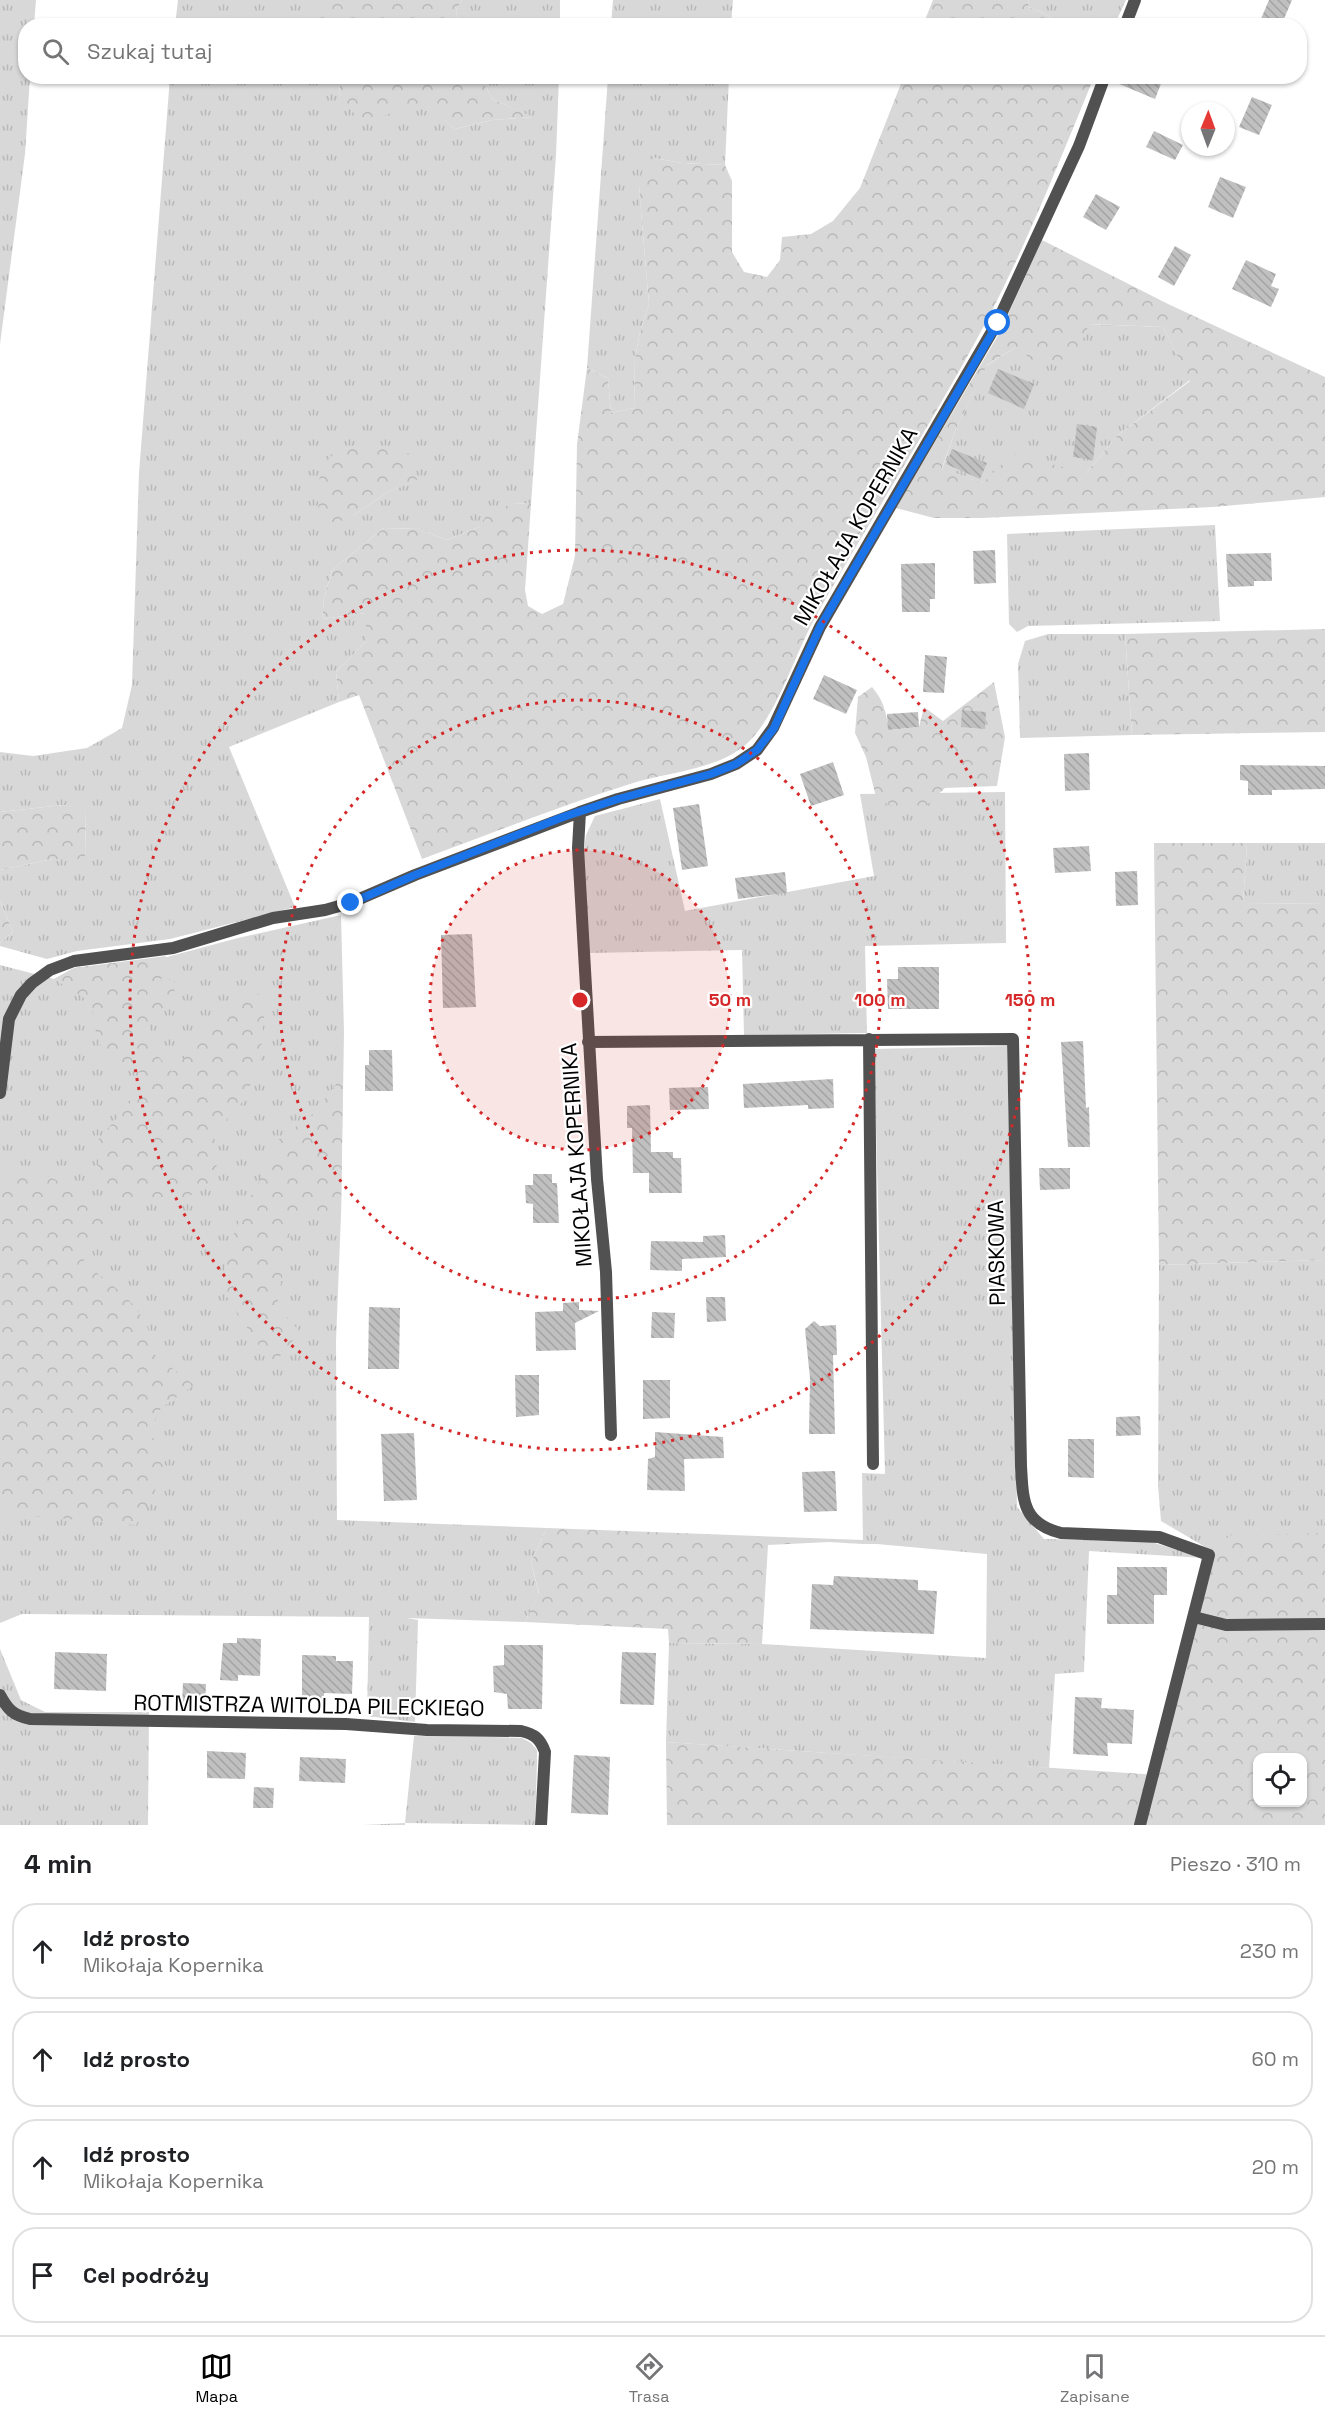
<!DOCTYPE html>
<html lang="pl">
<meta charset="utf-8">
<style>
:root{--surface:#fff;--page:#f2f2f2;--text:#202124;--muted:#757577;--line:#e0e0e0;--accent:#000}
body{margin:0;font-family:"Space Grotesk",sans-serif;background:var(--page);color:var(--text)}
.controls{position:absolute;right:18px;bottom:18px;display:grid;overflow:hidden;border-radius:12px;box-shadow:0 2px 4px #0004}
.controls button{width:54px;height:54px;display:grid;place-items:center;padding:0;border:0;border-bottom:2px solid var(--line);background:var(--surface);color:var(--text);font:30px sans-serif}
.compass{position:absolute;left:1181px;top:102px;width:54px;height:54px;border-radius:50%;background:var(--surface);box-shadow:0 2px 4px #0004;rotate:1deg}
.stop{position:absolute;width:18px;height:18px;margin:-14px;border:4px solid #1a73e8;border-radius:50%;background:#fff}
.stop.end{background:#1a73e8;border-color:#fff;box-shadow:0 2px 6px #0008}
.list{margin:0;padding:0;list-style:none}
h2{display:flex;justify-content:space-between;align-items:center;height:78px;margin:0;padding:0 24px;font-size:26px}
h2 small{font-size:20px;font-weight:400;color:var(--muted)}
.list li{display:grid;grid-template-columns:39px 1fr auto;gap:18px;align-items:center;box-sizing:border-box;height:96px;margin:0 12px 12px;padding:0 12px;border:2px solid var(--line);border-radius:24px}
.list b{display:block;font-size:22px;white-space:nowrap}
.list p{margin:0;font-size:20px;white-space:nowrap;color:var(--muted)}
.list em{font-size:20px;font-style:normal;color:var(--muted)}
.icon{flex:none;width:33px;height:33px;fill:none;stroke:currentColor;stroke-width:2;stroke-linecap:round;stroke-linejoin:round}
.map{position:relative;flex:none;width:1325px;height:1825px;overflow:hidden}
.search{position:absolute;background:var(--surface);box-shadow:0 2px 4px #0004;left:18px;right:18px;top:18px;height:66px;display:flex;align-items:center;gap:15px;box-sizing:border-box;padding:0 21px;border-radius:24px;color:var(--muted);font-size:22px}
.sheet{height:510px;background:var(--surface)}
nav{display:flex;justify-content:space-around;align-items:center;box-sizing:border-box;height:84px;border-top:2px solid var(--line);background:var(--surface);font-size:16px;color:var(--muted)}
nav a{display:grid;justify-items:center;gap:3px}
nav .on{color:var(--accent)}
.map>svg:first-child{display:block}
.grass{fill:url(#grass-tufts);fill-rule:evenodd}
.forest{fill:url(#forest-crowns);fill-rule:evenodd}
.building{fill:url(#building-back-hatch)}
.lines{fill:none;stroke-linecap:round;stroke-linejoin:round}
.minor{stroke:#515151;stroke-width:12}
.route{stroke:#1a73e8;stroke-width:8}
.ring{fill:none;stroke:#d62828;stroke-width:3;stroke-dasharray:3 6}
.labels{text-anchor:middle;dominant-baseline:central;stroke-width:4.5;stroke-linejoin:round;paint-order:stroke}
.street-label{font-size:22px;fill:#000;stroke:#fff}
.centre{fill:#d62828;stroke:#fff;stroke-width:3}
.ring-label{font-size:18px;text-anchor:middle;font-weight:bold;fill:#d62828;stroke:#fff;stroke-width:4.5;stroke-linejoin:round;paint-order:stroke}
</style>
<div class="map">
<svg width="1325" height="1825" viewBox="0 0 1325 1825">
<defs>
<pattern id="grass-tufts" width="24" height="20" patternUnits="userSpaceOnUse" patternTransform="scale(1.5)"><rect width="24" height="20" fill="#d8d8d8"/><path d="M3 7l-1-3M5 7V3M7 7l1-3M15 17l-1-3M17 17v-4M19 17l1-3" fill="none" stroke="#b8b8b8"/></pattern>
<pattern id="forest-crowns" width="20" height="18" patternUnits="userSpaceOnUse" patternTransform="scale(1.5)"><rect width="20" height="18" fill="#d8d8d8"/><path d="M2 6a3 3 0 1 1 6 0M12 15a3 3 0 1 1 6 0" fill="none" stroke="#b8b8b8"/></pattern>
<pattern id="building-back-hatch" width="6" height="6" patternUnits="userSpaceOnUse" patternTransform="scale(1.5)"><rect width="6" height="6" fill="#c0c0c0"/><path d="M-1 5l2 2M0 0l6 6M5-1l2 2" fill="none" stroke="#a3a3a3"/></pattern>
</defs>
<rect width="100%" height="100%" fill="#fff"/>
<path class="grass" d="M 0,0 L 36,0 L 34,25 L 26,26 L 26,76 L 30,77 L 25,154 L 0,344 Z
M 178,0 L 317,0 L 317,17 L 314,25 L 175,26 Z
M 462,0 L 560,0 L 560,25 L 459,25 L 456,11 Z
M 613,0 L 733,0 L 731,25 L 611,25 Z
M 1028,0 L 1126,0 L 1114,26 L 1055,25 L 1051,17 L 1029,7 Z
M 170,77 L 339,77 L 340,98 L 424,102 L 455,129 L 492,120 L 532,117 L 492,99 L 481,77 L 559,77 L 556,155 L 531,504 L 514,503 L 479,527 L 447,540 L 419,529 L 384,528 L 332,570 L 324,598 L 322,619 L 366,613 L 366,641 L 336,672 L 339,702 L 229,747 L 295,907 L 170,939 L 77,951 L 47,959 L 0,946 L 0,943 L 13,932 L 0,901 L 0,870 L 53,859 L 85,859 L 86,810 L 63,805 L 0,812 L 0,752 L 33,756 L 87,748 L 122,728 L 132,685 L 139,473 ZM 347,448 L 416,480 L 386,493 L 353,516 Z
M 608,77 L 729,77 L 725,165 L 682,163 L 654,158 L 639,187 L 649,304 L 640,332 L 635,358 L 634,408 L 611,413 L 608,378 L 587,368 Z
M 1089,324 L 1163,327 L 1190,380 L 1118,435 L 1086,473 L 983,483 L 942,469 L 955,431 L 986,366 L 1016,347 Z
M 1215,525 L 1220,621 L 1028,626 L 1017,632 L 1009,624 L 1007,534 Z
M 1048,634 L 1125,634 L 1132,735 L 1020,738 L 1018,664 L 1025,641 Z
M 1005,792 L 1006,943 L 865,946 L 867,1033 L 744,1035 L 742,950 L 589,953 L 583,857 L 586,835 L 595,816 L 660,799 L 685,911 L 874,876 L 860,794 Z
M 1247,843 L 1325,843 L 1325,904 L 1243,903 Z
M 341,915 L 344,1032 L 341,1215 L 336,1341 L 337,1520 L 547,1528 L 531,1562 L 539,1594 L 525,1622 L 407,1618 L 418,1620 L 415,1722 L 367,1716 L 369,1617 L 22,1614 L 0,1623 L 0,965 L 54,979 L 74,968 L 167,957 L 238,938 Z
M 1007,1046 L 1017,1507 L 1044,1539 L 1148,1541 L 1204,1558 L 1089,1551 L 1084,1672 L 1055,1674 L 1049,1768 L 666,1742 L 669,1643 L 762,1644 L 986,1658 L 987,1554 L 877,1544 L 863,1544 L 862,1473 L 885,1474 L 874,1049 Z
M 1325,1260 L 1325,1533 L 1212,1551 L 1161,1521 L 1158,1486 L 1159,1265 Z
M 0,1649 L 21,1700 L 45,1712 L 149,1712 L 148,1825 L 0,1825 Z
M 414,1736 L 492,1737 L 522,1738 L 531,1743 L 537,1750 L 537,1763 L 535,1825 L 405,1823 L 405,1825 L 363,1825 L 405,1823 Z"/>
<path class="forest" d="M 317,0 L 462,0 L 456,11 L 459,25 L 314,25 L 317,17 Z
M 933,0 L 1028,0 L 1029,7 L 1051,17 L 1055,25 L 923,25 Z
M 904,76 L 1094,77 C 1060,160 1027,244 985,324 C 932,423 871,518 816,616 C 795,652 775,725 740,749 C 712,770 664,773 630,784 C 560,806 492,833 422,859 L 359,695 L 339,702 L 336,672 L 366,641 L 366,613 L 322,619 L 324,598 L 332,570 L 384,528 L 419,529 L 447,540 L 479,527 L 488,513 L 514,503 L 531,504 L 525,590 L 528,606 L 542,614 L 563,604 L 575,556 L 577,444 L 587,368 L 608,378 L 611,413 L 634,408 L 635,358 L 640,332 L 649,304 L 639,187 L 644,163 L 654,158 L 682,163 L 725,165 L 732,181 L 732,252 L 744,272 L 767,277 L 780,260 L 782,237 L 811,234 L 833,221 L 860,188 Z
M 339,77 L 481,77 L 492,99 L 533,117 L 492,120 L 455,129 L 423,102 L 363,123 L 340,98 Z
M 1042,240 L 1168,304 L 1325,377 L 1325,497 L 1213,507 L 982,518 L 934,518 L 896,508 L 1000,332 ZM 1089,324 L 1163,327 L 1190,381 L 1118,435 L 1086,473 L 1012,454 L 983,483 L 942,468 L 955,431 L 987,365 L 1016,347 L 1037,364 L 1076,357 Z
M 381,446 L 410,454 L 417,480 L 386,493 L 353,516 L 321,529 C 317,500 311,457 348,448 C 358,445 371,447 381,446 Z
M 1325,629 L 1325,732 L 1132,735 L 1125,634 Z
M 994,682 L 1005,737 L 997,786 L 945,788 L 919,813 L 877,801 L 866,757 L 855,733 L 858,697 L 872,687 C 884,701 886,712 889,730 L 919,727 L 924,707 L 943,721 Z
M 63,805 L 86,809 L 85,859 L 53,859 L 0,870 L 0,812 Z
M 1154,843 L 1247,843 L 1243,903 L 1325,904 L 1325,1260 L 1159,1265 Z
M 0,901 L 13,932 L 0,943 Z
M 166,956 L 161,981 L 174,979 L 175,1006 L 149,1018 L 151,1048 L 172,1072 L 194,1046 L 232,995 L 266,994 L 260,1060 L 245,1099 L 213,1135 L 220,1154 L 210,1187 L 170,1204 L 126,1201 L 99,1177 L 97,1141 L 130,1103 L 142,1073 L 107,1064 L 95,1029 L 92,1003 L 54,979 L 74,968 Z
M 343,1075 L 341,1215 L 305,1210 L 290,1232 L 277,1305 L 300,1332 L 272,1366 L 222,1289 L 226,1253 L 245,1207 L 267,1167 L 270,1146 L 314,1113 Z
M 35,1170 L 79,1191 L 109,1213 L 83,1262 C 115,1288 151,1309 154,1354 L 194,1385 L 161,1408 L 149,1432 L 166,1458 L 152,1500 L 136,1525 L 0,1513 L 0,1175 Z
M 547,1528 L 863,1540 L 863,1544 L 829,1542 L 768,1545 L 762,1644 L 669,1643 L 668,1629 L 525,1622 L 539,1593 L 531,1562 Z
M 1325,1533 L 1325,1825 L 667,1825 L 666,1742 L 1158,1775 L 1213,1546 L 1232,1535 ZM 1258,1758 L 1302,1758 L 1302,1802 L 1258,1802 Z"/>
<path class="building" d="M 1269,0 L 1292,0 L 1281,26 L 1271,26 L 1260,21 Z
M 1113,76 L 1164,76 L 1155,99 L 1112,81 Z
M 1252,97 L 1272,105 L 1259,135 L 1239,127 Z
M 1154,131 L 1183,145 L 1175,160 L 1146,147 Z
M 1220,177 L 1246,187 L 1233,218 L 1208,207 Z
M 1096,194 L 1120,207 L 1106,230 L 1083,217 Z
M 1175,246 L 1191,255 L 1174,286 L 1158,277 Z
M 1246,260 L 1276,274 L 1271,286 L 1279,289 L 1271,307 L 1232,289 Z
M 998,369 L 1034,384 L 1024,409 L 988,393 Z
M 1077,424 L 1097,427 L 1093,460 L 1073,457 Z
M 952,449 L 987,463 L 980,479 L 946,464 Z
M 995,550 L 996,583 L 974,584 L 973,551 Z
M 1271,553 L 1272,581 L 1254,581 L 1254,586 L 1228,587 L 1226,554 Z
M 935,563 L 935,599 L 930,599 L 930,612 L 902,612 L 901,564 Z
M 925,655 L 947,657 L 944,693 L 923,692 Z
M 824,675 L 857,690 L 846,714 L 813,699 Z
M 962,710 L 986,712 L 985,729 L 961,727 Z
M 918,712 L 919,727 L 888,730 L 887,714 Z
M 1089,753 L 1090,790 L 1065,791 L 1064,754 Z
M 833,762 L 844,795 L 811,806 L 800,774 Z
M 1240,765 L 1325,766 L 1325,789 L 1272,790 L 1272,795 L 1248,795 L 1248,781 L 1240,780 Z
M 699,804 L 708,866 L 682,870 L 673,808 Z
M 1089,846 L 1091,871 L 1055,873 L 1053,848 Z
M 1137,871 L 1138,905 L 1116,906 L 1115,872 Z
M 785,872 L 787,893 L 738,899 L 735,878 Z
M 472,934 L 476,1007 L 443,1008 L 441,935 Z
M 898,967 L 939,967 L 939,1009 L 888,1009 L 887,979 L 898,979 Z
M 1083,1041 L 1086,1108 L 1089,1107 L 1090,1147 L 1068,1147 L 1061,1042 Z
M 369,1050 L 392,1050 L 393,1091 L 365,1091 L 365,1065 L 369,1065 Z
M 833,1079 L 834,1108 L 808,1109 L 808,1105 L 744,1108 L 743,1084 Z
M 708,1087 L 709,1109 L 670,1110 L 669,1088 Z
M 650,1105 L 651,1152 L 673,1152 L 673,1158 L 681,1158 L 682,1193 L 649,1193 L 649,1173 L 633,1173 L 632,1128 L 627,1128 L 627,1106 Z
M 1039,1168 L 1070,1168 L 1070,1189 L 1040,1190 Z
M 533,1174 L 552,1174 L 552,1183 L 557,1183 L 559,1223 L 533,1223 L 533,1204 L 526,1203 L 525,1185 L 533,1185 Z
M 725,1235 L 726,1257 L 682,1259 L 682,1271 L 650,1270 L 651,1241 L 703,1242 L 703,1236 Z
M 706,1297 L 725,1297 L 726,1321 L 707,1322 Z
M 579,1302 L 579,1310 L 599,1311 L 575,1323 L 576,1350 L 536,1351 L 535,1312 L 563,1311 L 563,1303 Z
M 369,1307 L 400,1308 L 399,1369 L 368,1369 Z
M 652,1312 L 675,1313 L 674,1338 L 651,1338 Z
M 814,1321 L 820,1326 L 836,1325 L 837,1355 L 833,1355 L 835,1434 L 809,1434 L 810,1378 L 805,1329 Z
M 515,1375 L 539,1375 L 539,1415 L 516,1417 Z
M 643,1380 L 670,1380 L 670,1418 L 643,1419 Z
M 1140,1416 L 1141,1435 L 1116,1436 L 1116,1417 Z
M 655,1432 L 723,1437 L 724,1458 L 684,1459 L 685,1491 L 647,1490 L 648,1459 L 655,1457 Z
M 414,1433 L 417,1500 L 384,1501 L 381,1434 Z
M 1068,1439 L 1094,1439 L 1094,1478 L 1068,1477 Z
M 835,1471 L 837,1511 L 804,1512 L 802,1472 Z
M 1117,1567 L 1167,1567 L 1167,1595 L 1154,1595 L 1154,1624 L 1107,1624 L 1107,1595 L 1117,1595 Z
M 834,1576 L 918,1580 L 918,1590 L 937,1591 L 934,1634 L 810,1629 L 812,1584 L 833,1585 Z
M 237,1638 L 261,1639 L 260,1676 L 238,1675 L 238,1681 L 220,1680 L 223,1643 L 237,1643 Z
M 504,1645 L 543,1645 L 542,1709 L 508,1709 L 507,1694 L 494,1692 L 493,1666 L 504,1665 Z
M 55,1652 L 107,1654 L 106,1691 L 54,1689 Z
M 622,1652 L 656,1653 L 654,1705 L 620,1704 Z
M 302,1655 L 336,1656 L 336,1661 L 353,1661 L 352,1694 L 324,1693 L 324,1700 L 302,1699 Z
M 183,1683 L 206,1684 L 205,1706 L 182,1705 Z
M 1075,1697 L 1102,1698 L 1101,1708 L 1134,1710 L 1132,1744 L 1107,1743 L 1108,1756 L 1073,1754 Z
M 207,1751 L 246,1753 L 245,1779 L 207,1778 Z
M 574,1755 L 610,1757 L 608,1815 L 571,1813 Z
M 300,1757 L 346,1759 L 345,1783 L 299,1781 Z
M 254,1787 L 274,1788 L 273,1808 L 253,1808 Z"/>
<g class="lines">
<path class="minor" d="M 1125,26 L 1135,0
M 869,1039 L 873,1464
M 588,1042 L 1013,1039 L 1021,1466 C 1023,1500 1022,1523 1061,1533 L 1159,1537 L 1209,1555 L 1140,1825
M 0,1093 L 9,1019 L 21,995 L 32,983 L 50,970 L 74,961 L 173,948 L 273,918 L 325,910 L 350,903 L 415,875 L 580,812
M 611,1435 L 606,1272 L 597,1179 L 578,848 L 580,812 L 618,799 L 711,774 L 736,764 L 757,750 L 773,728 L 820,627 L 997,323 L 1079,146 L 1105,76
M 1194,1617 L 1226,1625 L 1325,1624
M 0,1695 C 8,1710 13,1715 30,1719 L 346,1724 L 427,1730 L 521,1731 C 534,1734 540,1738 545,1752 L 541,1825"/>
</g>
<g class="lines">
<path class="route" d="M 351,903 L 415,875 L 563,817 L 618,799 L 711,774 L 736,764 L 757,750 L 774,728 L 820,627 L 998,323"/>
</g>
<circle cx="580" cy="1000" r="150" fill="#d62828" fill-opacity=".12"/>
<g class="ring">
<circle cx="580" cy="1000" r="150"/>
<circle cx="580" cy="1000" r="300"/>
<circle cx="580" cy="1000" r="450"/>
</g>
<g class="labels">
<g class="street-label">
<text transform="translate(855 526) rotate(-60)">MIKOŁAJA KOPERNIKA</text>
<text transform="translate(576 1155) rotate(-94)">MIKOŁAJA KOPERNIKA</text>
<text transform="translate(996 1253) rotate(-91)">PIASKOWA</text>
<text transform="translate(309 1705) rotate(1)">ROTMISTRZA WITOLDA PILECKIEGO</text>
</g>
</g>
<circle cx="580" cy="1000" r="9" class="centre"/>
<g class="ring-label">
<text x="730" y="1006">50 m</text>
<text x="880" y="1006">100 m</text>
<text x="1030" y="1006">150 m</text>
</g>
</svg>
<div class="controls">
<button><svg class="icon" aria-label="locate" viewBox="0 0 24 24"><circle cx="12" cy="12" r="6"/><path d="M12 2v4M12 18v4M2 12h4M18 12h4"/></svg></button>
</div>
<svg class="compass" viewBox="-18 -18 36 36"><path d="M0-13l5 13h-10z" fill="#e53935"/><path d="M0 13l5-13h-10z" fill="#757577"/></svg>
<div class="stop" style="left:998px;top:323px"></div>
<div class="stop end" style="left:351px;top:903px"></div>
<div class="search"><svg class="icon" aria-label="search" viewBox="0 0 24 24"><circle cx="10" cy="10" r="6"/><path d="M15 15l6 6"/></svg>Szukaj tutaj</div>
</div>
<section class="sheet">
<h2>4 min<small>Pieszo · 310 m</small></h2>
<ul class="list">
<li><svg class="icon" aria-label="ahead" viewBox="0 0 24 24"><path d="M12 20V5M6 11l6-6 6 6"/></svg><div><b>Idź prosto</b><p>Mikołaja Kopernika</p></div><em>230 m</em></li>
<li><svg class="icon" aria-label="ahead" viewBox="0 0 24 24"><path d="M12 20V5M6 11l6-6 6 6"/></svg><div><b>Idź prosto</b></div><em>60 m</em></li>
<li><svg class="icon" aria-label="ahead" viewBox="0 0 24 24"><path d="M12 20V5M6 11l6-6 6 6"/></svg><div><b>Idź prosto</b><p>Mikołaja Kopernika</p></div><em>20 m</em></li>
<li><svg class="icon" aria-label="arrive" viewBox="0 0 24 24"><path d="M6 21V4h12l-3 4 3 4H6"/></svg><div><b>Cel podróży</b></div></li>
</ul>
</section>
<nav>
<a class="on"><svg class="icon" aria-label="map" viewBox="0 0 24 24"><path d="M3 6l6-2 6 2 6-2v14l-6 2-6-2-6 2zM9 4v14M15 6v14"/></svg>Mapa</a>
<a><svg class="icon" aria-label="directions" viewBox="0 0 24 24"><path d="M12 3l9 9-9 9-9-9zM9 14v-3h6M13 9l2 2-2 2"/></svg>Trasa</a>
<a><svg class="icon" aria-label="saved" viewBox="0 0 24 24"><path d="M7 4h10v16l-5-4-5 4z"/></svg>Zapisane</a>
</nav>
